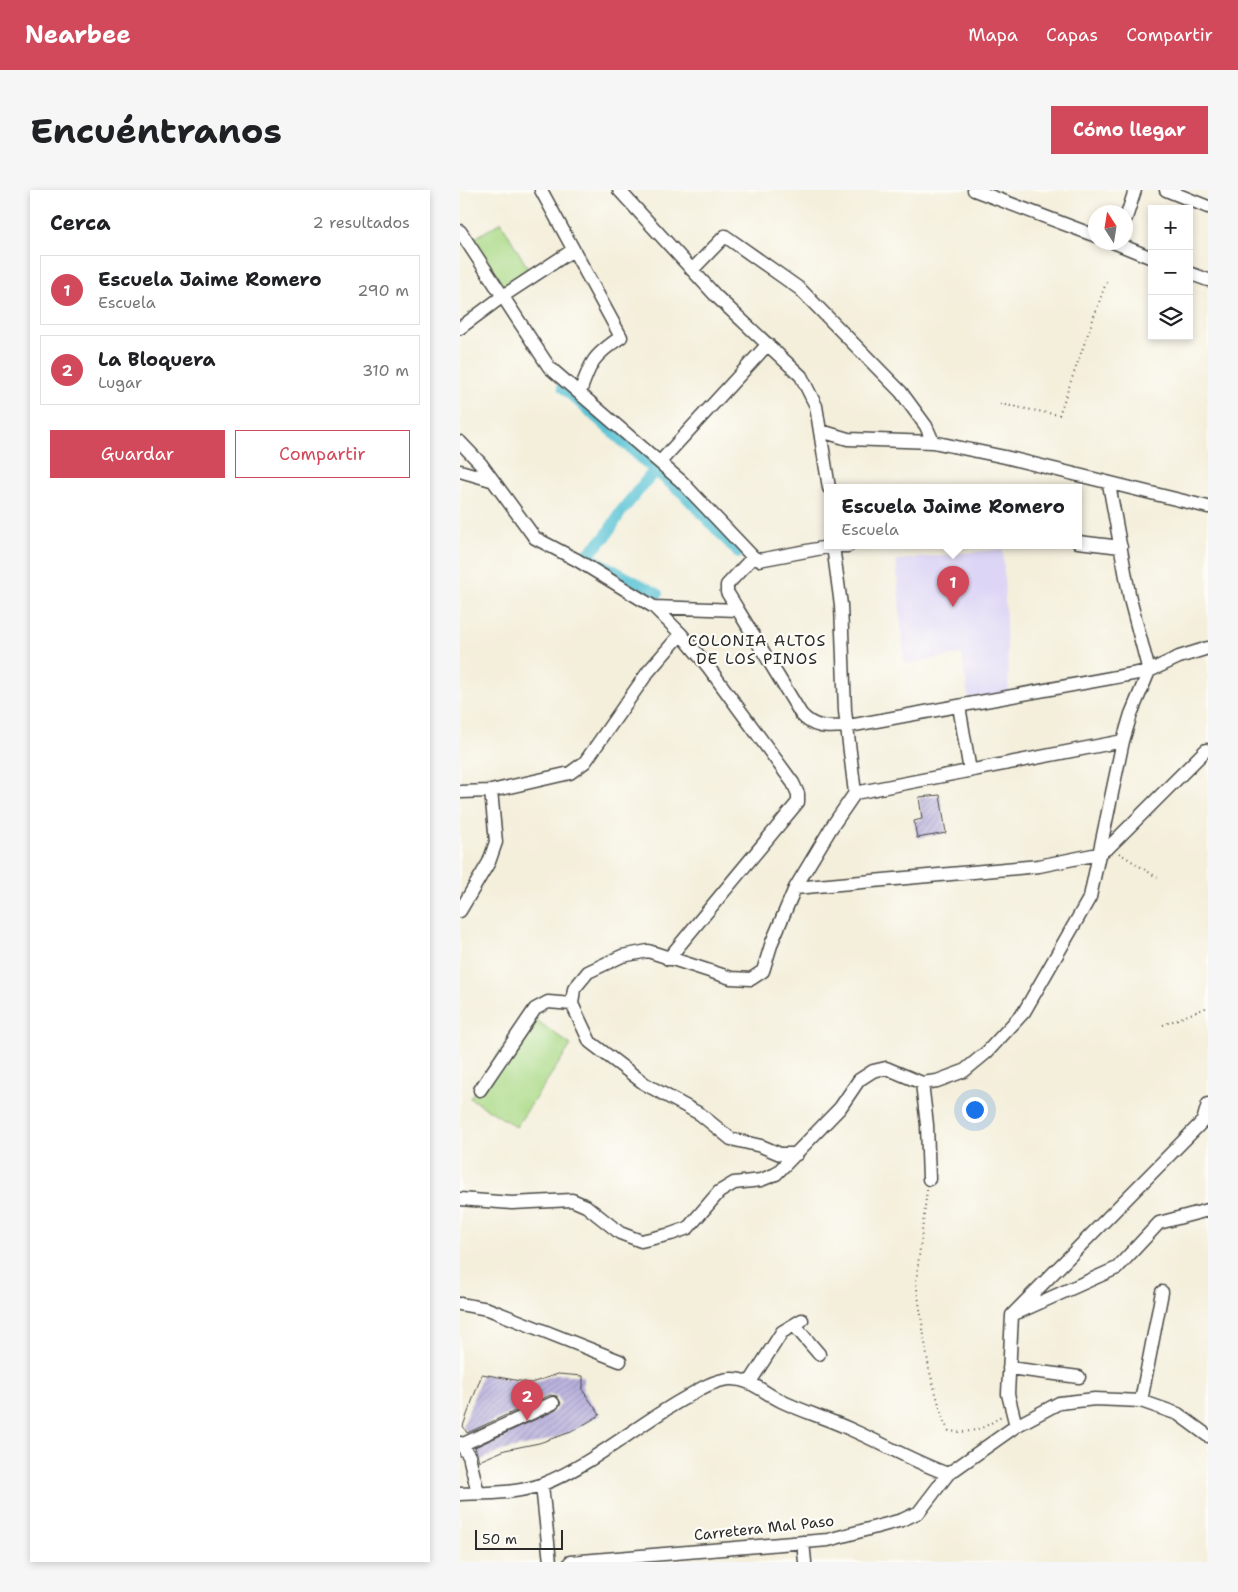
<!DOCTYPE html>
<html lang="es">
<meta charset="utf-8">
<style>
:root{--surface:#fff;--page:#f6f6f6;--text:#202124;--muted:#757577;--line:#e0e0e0;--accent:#d1495b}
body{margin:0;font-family:"Shantell Sans",sans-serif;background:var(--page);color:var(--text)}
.controls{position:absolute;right:15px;top:15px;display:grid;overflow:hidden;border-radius:0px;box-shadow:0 2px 8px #0003}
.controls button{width:45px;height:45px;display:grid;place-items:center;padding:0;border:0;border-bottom:1px solid var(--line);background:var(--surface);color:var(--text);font:25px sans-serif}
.compass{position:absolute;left:628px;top:15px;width:45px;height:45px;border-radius:50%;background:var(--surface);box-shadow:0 2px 8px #0003;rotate:348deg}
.scale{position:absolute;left:15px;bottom:12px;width:88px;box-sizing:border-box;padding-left:5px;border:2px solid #2b2b2b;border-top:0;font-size:14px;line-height:18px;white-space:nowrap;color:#2b2b2b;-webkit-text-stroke:4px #fdfcf7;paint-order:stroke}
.you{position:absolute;left:514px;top:919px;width:18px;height:18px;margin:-12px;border:4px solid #fff;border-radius:50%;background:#1a73e8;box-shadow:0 0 0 8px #1a73e833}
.badge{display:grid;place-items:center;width:32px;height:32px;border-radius:50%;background:var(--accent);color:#fff;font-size:16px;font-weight:700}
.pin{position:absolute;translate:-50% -41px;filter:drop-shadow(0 1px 2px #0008)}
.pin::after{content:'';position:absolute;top:26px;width:18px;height:15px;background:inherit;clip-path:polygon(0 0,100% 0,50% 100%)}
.popup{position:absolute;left:364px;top:294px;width:258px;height:65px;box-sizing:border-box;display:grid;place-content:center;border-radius:0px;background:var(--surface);filter:drop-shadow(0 1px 4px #0005);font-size:16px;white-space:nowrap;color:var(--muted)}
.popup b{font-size:19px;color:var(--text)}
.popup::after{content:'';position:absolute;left:50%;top:100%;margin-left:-10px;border:10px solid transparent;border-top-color:var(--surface)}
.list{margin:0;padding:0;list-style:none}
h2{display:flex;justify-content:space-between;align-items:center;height:65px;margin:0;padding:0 20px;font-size:21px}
h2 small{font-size:16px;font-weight:400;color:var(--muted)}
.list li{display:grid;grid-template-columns:32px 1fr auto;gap:15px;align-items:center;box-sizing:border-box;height:70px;margin:0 10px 10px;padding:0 10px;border:1px solid var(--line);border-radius:0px}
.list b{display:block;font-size:19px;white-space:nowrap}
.list p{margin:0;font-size:16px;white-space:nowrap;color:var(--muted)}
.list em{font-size:16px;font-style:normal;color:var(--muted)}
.actions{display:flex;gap:10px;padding:15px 20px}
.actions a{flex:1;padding:11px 0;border:1px solid var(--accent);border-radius:0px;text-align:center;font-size:18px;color:var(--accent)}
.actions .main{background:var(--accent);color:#fff}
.icon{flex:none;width:28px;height:28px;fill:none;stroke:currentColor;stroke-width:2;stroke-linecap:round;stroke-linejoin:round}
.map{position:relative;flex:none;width:748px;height:1372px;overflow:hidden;border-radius:0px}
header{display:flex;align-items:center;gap:30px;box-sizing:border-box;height:70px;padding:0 25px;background:var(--accent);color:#fff}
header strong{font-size:24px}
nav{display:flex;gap:28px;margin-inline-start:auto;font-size:18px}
.intro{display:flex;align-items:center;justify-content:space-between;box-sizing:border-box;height:120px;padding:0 30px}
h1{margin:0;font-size:35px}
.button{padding:12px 22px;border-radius:0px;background:var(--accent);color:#fff;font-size:18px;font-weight:700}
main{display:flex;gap:30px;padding:0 30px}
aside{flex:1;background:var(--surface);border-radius:0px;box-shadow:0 2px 8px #0003}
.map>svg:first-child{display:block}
.built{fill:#ddd5f6}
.grass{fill:#abda88;stroke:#6b825a}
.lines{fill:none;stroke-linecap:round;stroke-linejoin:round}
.canal{stroke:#5ac3d5;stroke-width:12}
.building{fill:url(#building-hatch)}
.minor-casing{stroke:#494845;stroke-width:15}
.path{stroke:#494845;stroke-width:2;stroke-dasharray:1 4;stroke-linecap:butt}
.minor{stroke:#fff;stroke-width:12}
.labels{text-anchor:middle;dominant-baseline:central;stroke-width:4.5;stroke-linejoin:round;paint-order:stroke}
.street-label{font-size:15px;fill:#2b2b2b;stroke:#fdfcf7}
.neighbourhood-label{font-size:16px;letter-spacing:1px;fill:#2b2b2b;stroke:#fdfcf7}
</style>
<header>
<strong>Nearbee</strong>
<nav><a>Mapa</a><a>Capas</a><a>Compartir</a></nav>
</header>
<div class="intro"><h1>Encuéntranos</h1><a class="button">Cómo llegar</a></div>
<main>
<aside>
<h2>Cerca<small>2 resultados</small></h2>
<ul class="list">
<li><span class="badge">1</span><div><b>Escuela Jaime Romero</b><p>Escuela</p></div><em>290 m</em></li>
<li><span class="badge">2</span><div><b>La Bloquera</b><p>Lugar</p></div><em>310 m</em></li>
</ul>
<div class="actions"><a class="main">Guardar</a><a>Compartir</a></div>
</aside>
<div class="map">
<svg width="748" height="1372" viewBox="0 0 748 1372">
<defs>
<pattern id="building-hatch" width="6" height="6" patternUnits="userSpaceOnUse" patternTransform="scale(1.25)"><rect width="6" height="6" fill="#b7afdd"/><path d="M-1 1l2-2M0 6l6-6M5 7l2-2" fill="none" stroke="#958fb3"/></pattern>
</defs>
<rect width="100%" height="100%" fill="#fdfcf7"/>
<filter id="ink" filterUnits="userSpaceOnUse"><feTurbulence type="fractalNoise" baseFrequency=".02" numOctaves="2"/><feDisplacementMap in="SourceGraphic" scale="10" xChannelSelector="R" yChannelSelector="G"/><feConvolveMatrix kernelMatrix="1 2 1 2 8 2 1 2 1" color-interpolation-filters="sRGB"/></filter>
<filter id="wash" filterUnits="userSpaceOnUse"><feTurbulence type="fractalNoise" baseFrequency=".0096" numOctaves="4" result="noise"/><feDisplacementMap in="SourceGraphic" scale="20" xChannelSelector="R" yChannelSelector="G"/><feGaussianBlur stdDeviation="1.12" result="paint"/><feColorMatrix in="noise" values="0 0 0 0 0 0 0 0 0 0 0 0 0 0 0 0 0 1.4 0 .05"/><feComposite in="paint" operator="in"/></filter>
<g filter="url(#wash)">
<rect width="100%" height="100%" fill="#f4efdb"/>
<path class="built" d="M 543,359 L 549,508 L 509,513 L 502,464 L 444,474 L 436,370 Z"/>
<path class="grass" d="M 41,32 L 70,82 L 44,98 L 15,48 Z
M 65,822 L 111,855 L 56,937 L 10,908 Z"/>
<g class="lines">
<path class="canal" d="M 103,197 L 195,280 L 199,275
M 197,404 L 126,366 L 146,346 L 160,323 L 195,280 L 223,303 L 278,362"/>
</g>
<g id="blocks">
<path class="building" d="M 480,605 L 486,643 L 457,648 L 454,631 L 462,629 L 459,607 Z
M 22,1184 L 71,1193 L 98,1184 L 123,1186 L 123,1201 L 140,1225 L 111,1242 L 79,1253 L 45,1260 L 19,1271 L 15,1257 L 96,1220 L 101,1213 L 97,1206 L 90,1205 L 7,1243 L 3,1236 Z"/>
</g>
</g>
<g filter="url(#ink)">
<use href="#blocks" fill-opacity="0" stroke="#494845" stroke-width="1"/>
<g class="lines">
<g class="minor-casing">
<path id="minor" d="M 81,0 L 161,147 C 133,166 131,171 120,202
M 159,0 L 256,106 L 341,186 L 356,216 L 369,298
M 514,0 L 636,46
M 706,0 L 748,17
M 666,28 L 675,0
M 0,41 L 89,177 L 221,291 L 293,367 L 299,370 L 373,356 L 388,356
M 653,52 L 692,68
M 232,80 L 265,46 L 340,99 L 441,202 L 466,236 L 473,252
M 729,83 L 748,90
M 0,138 L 43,106 L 113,60
M 361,241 L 388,249 L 473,252 L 545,267 L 748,317
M 0,252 L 21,274 L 75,348 L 117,370 L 194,417 L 221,444 L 249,478 L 333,593 L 338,604 L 338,612 L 208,769
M 200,272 L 308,154
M 0,281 L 31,290
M 618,352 L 661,357
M 373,356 L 381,415 L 385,521 L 395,603 L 663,551
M 194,417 L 278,420 L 341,524 C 355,540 369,537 389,536 L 689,481 L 719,467 L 748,458
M 278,420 L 267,402 L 267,395 L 293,367
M 499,516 L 510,581
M 0,602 L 31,601 L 110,583 L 125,572 L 188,482 L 221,444
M 335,698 L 579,676 L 638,664 L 649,657 L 746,560
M 0,721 L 29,672 L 36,652 L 31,601
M 462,893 L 467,935 L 469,989
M 20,900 L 75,819 L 88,812 L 112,814
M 337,964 L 320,964 L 301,956 L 271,949 L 240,924 L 185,894 L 130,852 L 112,814 L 114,799 L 128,782 L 162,766 L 188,761 L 271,788 L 291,789 L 303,781 L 312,752 L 335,698 L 371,638 L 395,603
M 0,1009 L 52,1013 L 112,1010 L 126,1016 L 160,1043 L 181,1051 L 211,1044 L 228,1038 L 259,1002 L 274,993 L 301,990 L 316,984 L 380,918 L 399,890 L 413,881 L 426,878 L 462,893 L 477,891 L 504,881 L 527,862 L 564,822 L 630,707 L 663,551 L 671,524 L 689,481 L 670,409 L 649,294
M 0,1114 L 28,1119 L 160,1171
M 559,1122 L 657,1078 L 699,1033 L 748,1020
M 334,1135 L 359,1164
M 549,1178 L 619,1187
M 290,1192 L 322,1142 L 342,1130
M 681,1211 L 702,1102
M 556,1236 L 548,1204 L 552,1125 L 743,931 L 748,914
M 0,1253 L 9,1266 L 18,1303
M 1,1255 L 93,1213
M 82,1295 L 90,1372
M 0,1304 C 26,1303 58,1304 83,1294 C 132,1275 178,1234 225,1208 C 238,1200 254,1190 270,1189 C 290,1188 304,1203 321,1211 C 344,1222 369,1229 392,1240 C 424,1254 454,1272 488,1284
M 343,1352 L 345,1372
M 110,1372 L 368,1350 L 442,1330 L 459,1322 L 488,1284 L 556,1236 L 599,1213 L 635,1209 L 681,1211 L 718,1224 L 748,1246"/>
</g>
<path class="path" d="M 540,214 L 599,225 L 647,90
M 659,663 L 701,690
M 703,835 L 748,817
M 467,1000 L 456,1092 L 469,1179 L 484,1232 L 489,1241 C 510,1244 525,1239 541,1226"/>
<use href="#minor" class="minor"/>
</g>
</g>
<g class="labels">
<g class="street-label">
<text transform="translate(304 1338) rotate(-6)">Carretera Mal Paso</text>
</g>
<g class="neighbourhood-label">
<text x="297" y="450">COLONIA ALTOS<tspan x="297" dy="18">DE LOS PINOS</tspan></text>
</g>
</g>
</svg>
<div class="controls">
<button>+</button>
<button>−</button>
<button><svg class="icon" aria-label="layers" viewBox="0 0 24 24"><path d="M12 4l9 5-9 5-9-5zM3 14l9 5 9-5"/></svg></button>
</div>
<svg class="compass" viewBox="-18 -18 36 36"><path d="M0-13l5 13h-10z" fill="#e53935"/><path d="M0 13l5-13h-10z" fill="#757577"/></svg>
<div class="scale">50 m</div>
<div class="you"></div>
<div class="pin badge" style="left:493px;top:417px">1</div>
<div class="popup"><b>Escuela Jaime Romero</b>Escuela</div>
<div class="pin badge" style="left:67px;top:1231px">2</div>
</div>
</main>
